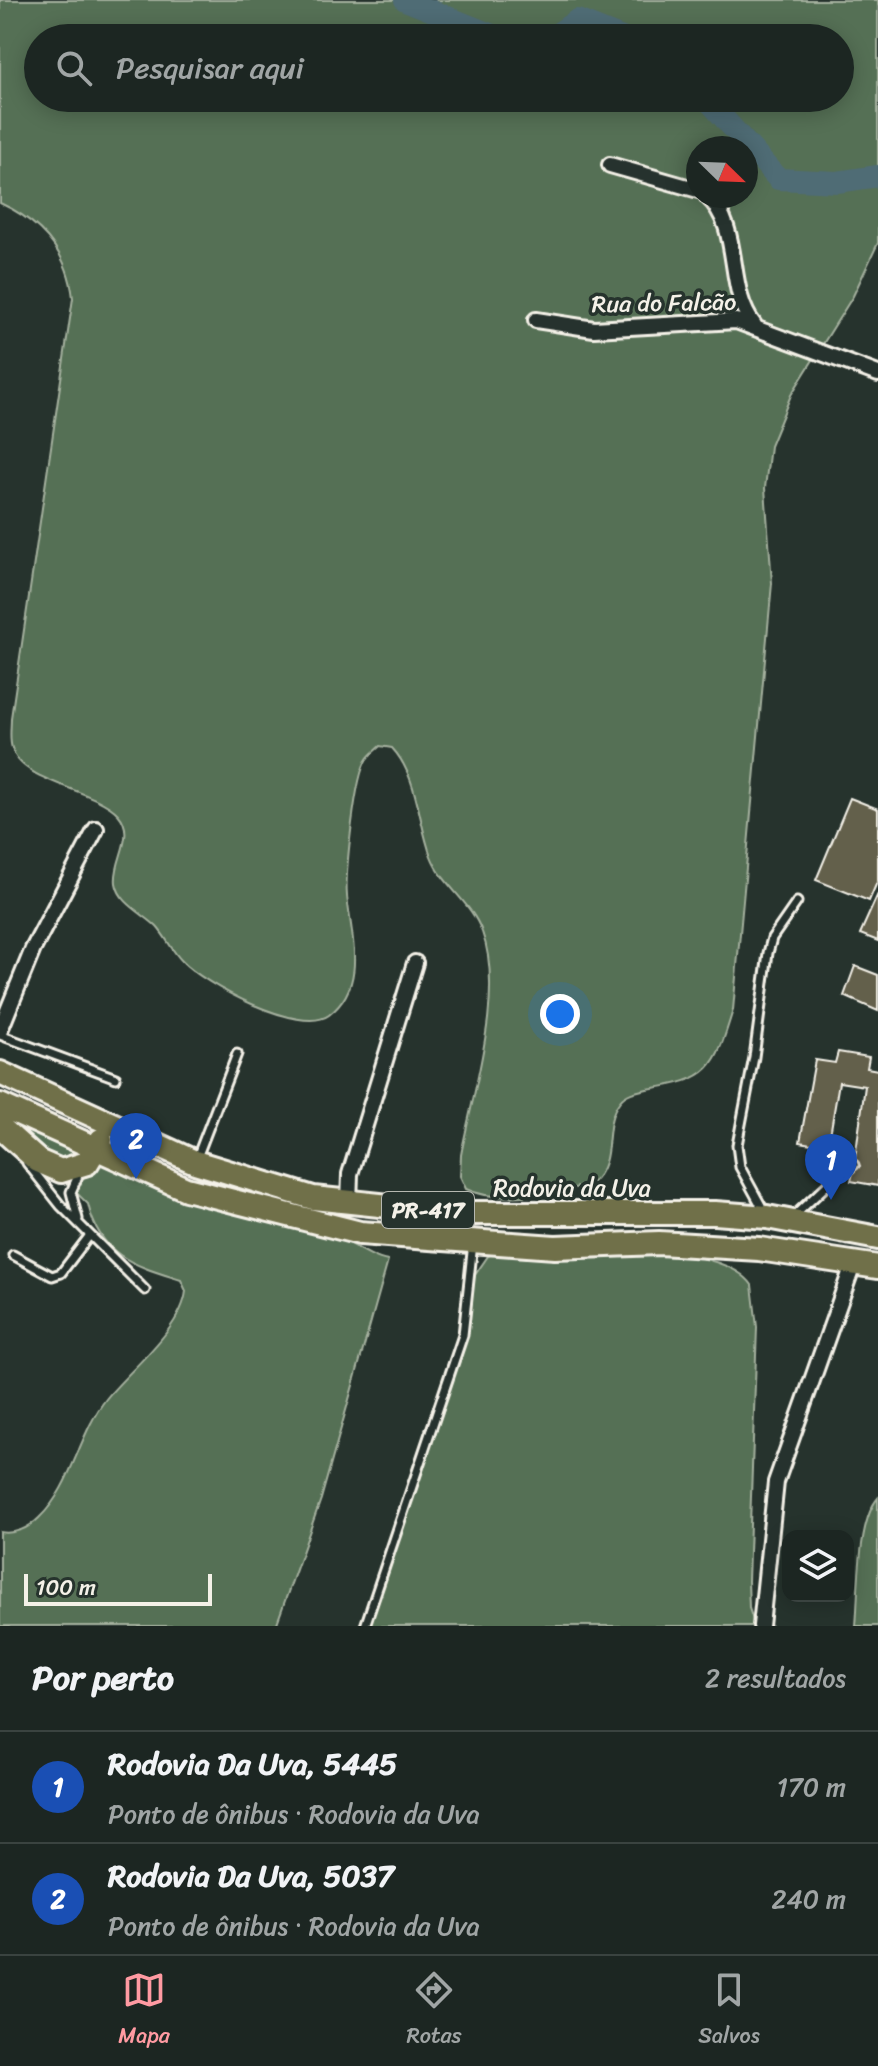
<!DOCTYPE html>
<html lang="pt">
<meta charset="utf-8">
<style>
:root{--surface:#1c2622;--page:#29322f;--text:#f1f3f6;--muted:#a0a5a5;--line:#3a4340;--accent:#ff9aa2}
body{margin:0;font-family:Sriracha,sans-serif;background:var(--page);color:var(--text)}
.controls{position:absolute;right:24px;bottom:24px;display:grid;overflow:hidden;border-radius:16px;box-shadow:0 4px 20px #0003}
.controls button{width:72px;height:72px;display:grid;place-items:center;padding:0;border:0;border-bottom:2px solid var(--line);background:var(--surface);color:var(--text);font:40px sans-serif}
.compass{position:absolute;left:686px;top:136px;width:72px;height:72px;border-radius:50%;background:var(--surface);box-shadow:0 4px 20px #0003;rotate:113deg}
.scale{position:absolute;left:24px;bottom:20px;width:188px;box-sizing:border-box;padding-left:8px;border:4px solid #f4f1e8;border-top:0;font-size:22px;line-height:28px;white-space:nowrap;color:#f4f1e8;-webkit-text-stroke:6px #26332d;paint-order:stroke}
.you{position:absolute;left:560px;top:1014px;width:28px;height:28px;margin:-20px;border:6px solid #fff;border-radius:50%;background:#1a73e8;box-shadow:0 0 0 12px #1a73e833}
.badge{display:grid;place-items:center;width:52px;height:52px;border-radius:50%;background:var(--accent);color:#fff;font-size:26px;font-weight:700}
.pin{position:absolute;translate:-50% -66px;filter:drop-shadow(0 2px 4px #0008)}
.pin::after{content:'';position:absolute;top:42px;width:28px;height:24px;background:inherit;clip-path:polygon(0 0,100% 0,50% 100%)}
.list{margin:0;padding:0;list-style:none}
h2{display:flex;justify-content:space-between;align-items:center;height:104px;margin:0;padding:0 32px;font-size:34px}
h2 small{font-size:26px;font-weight:400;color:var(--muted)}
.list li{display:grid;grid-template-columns:52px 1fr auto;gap:24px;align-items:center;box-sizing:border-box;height:112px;padding:0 32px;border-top:2px solid var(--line)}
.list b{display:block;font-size:30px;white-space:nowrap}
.list p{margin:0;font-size:26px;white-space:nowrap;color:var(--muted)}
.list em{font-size:26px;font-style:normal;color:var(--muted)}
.icon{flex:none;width:44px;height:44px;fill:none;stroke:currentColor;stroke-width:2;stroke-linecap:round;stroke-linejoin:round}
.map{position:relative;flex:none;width:878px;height:1626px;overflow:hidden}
.search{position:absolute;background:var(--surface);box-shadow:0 4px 20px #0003;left:24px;right:24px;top:24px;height:88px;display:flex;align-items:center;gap:20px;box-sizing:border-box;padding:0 28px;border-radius:44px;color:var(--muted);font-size:30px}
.sheet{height:328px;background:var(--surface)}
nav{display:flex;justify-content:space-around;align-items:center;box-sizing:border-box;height:112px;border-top:2px solid var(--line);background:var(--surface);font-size:22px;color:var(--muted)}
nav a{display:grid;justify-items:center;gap:4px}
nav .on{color:var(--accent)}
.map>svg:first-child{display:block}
.green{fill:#556f55;stroke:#a4b09e;stroke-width:2;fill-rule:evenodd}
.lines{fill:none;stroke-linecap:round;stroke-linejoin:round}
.river{stroke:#4f6c75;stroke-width:22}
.building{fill:#63604c;stroke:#f4f1e8;stroke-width:2}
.lane-casing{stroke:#f4f1e8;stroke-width:13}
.street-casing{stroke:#f4f1e8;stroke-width:20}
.primary-casing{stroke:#f4f1e8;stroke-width:28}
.lane{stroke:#26332d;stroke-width:7}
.street{stroke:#26332d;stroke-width:14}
.primary{stroke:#70704a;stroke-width:22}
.labels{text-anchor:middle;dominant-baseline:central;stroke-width:7;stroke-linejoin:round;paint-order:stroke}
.shield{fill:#26332d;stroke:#b6b8b0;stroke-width:2}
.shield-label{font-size:22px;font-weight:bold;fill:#f4f1e8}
.street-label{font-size:24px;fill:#f4f1e8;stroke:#26332d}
</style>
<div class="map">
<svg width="878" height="1626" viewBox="0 0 878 1626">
<rect width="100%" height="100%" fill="#26332d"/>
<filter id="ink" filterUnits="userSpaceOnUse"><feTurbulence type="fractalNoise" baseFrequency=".0125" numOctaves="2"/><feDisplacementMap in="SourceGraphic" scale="16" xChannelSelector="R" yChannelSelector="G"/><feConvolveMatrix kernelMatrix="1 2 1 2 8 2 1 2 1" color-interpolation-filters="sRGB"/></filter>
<g filter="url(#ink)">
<path class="green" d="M 0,0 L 878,0 L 878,243 L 853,296 L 791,395 L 770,446 L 765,488 L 772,583 L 733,1010 C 715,1069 711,1080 647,1089 C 637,1091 626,1093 620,1101 C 601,1125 617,1160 593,1182 C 562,1194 496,1204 466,1189 L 460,1176 L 461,1155 C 473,1091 505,994 482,932 C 472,903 442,885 431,856 C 418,822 418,776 392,748 L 380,746 C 376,750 370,754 367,759 C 355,775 345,873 347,896 C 351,936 368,985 329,1015 C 301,1036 203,984 182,961 C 172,951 166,937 157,927 C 144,914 119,903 116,883 C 113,860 137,835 118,814 C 93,788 21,783 12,748 C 9,740 11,727 11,718 L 73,298 C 68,252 41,222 0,203 ZM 38,38 L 840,38 L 840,98 L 38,98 ZM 698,148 L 746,148 L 746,196 L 698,196 Z
M 0,1119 L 64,1129 L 332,1234 C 350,1242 370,1258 388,1261 L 321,1499 L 276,1626 L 0,1626 L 0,1532 C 14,1535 29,1528 39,1518 C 72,1487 78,1435 106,1399 C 129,1370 182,1329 186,1291 L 181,1280 C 137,1266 100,1257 88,1204 Z
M 504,1249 C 560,1250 720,1238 752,1285 L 757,1327 L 748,1581 L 749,1608 L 755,1626 L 368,1626 L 427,1447 L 475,1275 L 488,1256 Z
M 878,1498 L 878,1626 L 856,1626 C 859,1593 857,1522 878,1498 Z"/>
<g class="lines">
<path class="river" d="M 405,0 L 500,38
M 551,38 L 577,20 L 622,38
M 706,98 L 778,179 L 837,182 L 878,176"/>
</g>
<path class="building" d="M 850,798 L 878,809 L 878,880 L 869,901 L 816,880 Z
M 878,894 L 878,941 L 860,934 Z
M 855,966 L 878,975 L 878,1011 L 844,996 Z
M 838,1052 L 869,1057 L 867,1068 L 878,1070 L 878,1186 L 851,1181 L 853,1173 L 860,1166 L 855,1159 L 865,1086 L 839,1082 L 828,1147 L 800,1142 L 815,1060 L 835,1063 Z"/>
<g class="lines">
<g class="lane-casing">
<path id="lane" d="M 0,1035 L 116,1078
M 196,1160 L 237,1054
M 27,1163 L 61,1206 L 145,1290
M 764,1211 L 740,1167 L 737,1145 L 754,1057 L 768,953 L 772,938 L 797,902
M 792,1218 L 842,1171 L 854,1165
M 78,1219 L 71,1192 L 80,1171
M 13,1255 L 52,1276 L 61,1273 L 90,1235
M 365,1626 L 463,1335 L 473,1243"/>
</g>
<g class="street-casing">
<path id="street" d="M 610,165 L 698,190
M 707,196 C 743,228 725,289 754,325
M 536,320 L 594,329 L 736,321 L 878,374
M 0,1030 L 33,949 L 96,829
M 349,1203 L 350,1174 L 415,963
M 761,1626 L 776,1482 L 854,1262"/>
</g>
<g class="primary-casing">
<path id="primary" d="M 0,1073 L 195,1162 L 313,1198 L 456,1213 L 715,1213 L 767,1217 L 878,1238
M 0,1105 L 186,1189 L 360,1233 L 555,1247 L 659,1243 L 759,1249 L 878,1267
M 0,1127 L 38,1161 L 61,1171 L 87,1163 L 101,1140"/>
</g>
<use href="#lane" class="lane"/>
<use href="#street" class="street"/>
<use href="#primary" class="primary"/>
</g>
</g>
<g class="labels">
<rect class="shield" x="382" y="1192" width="92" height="36" rx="6"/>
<g class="shield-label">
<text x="428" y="1210">PR-417</text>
</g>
<g class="street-label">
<text transform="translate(664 303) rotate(-1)">Rua do Falcão</text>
<text x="572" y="1188">Rodovia da Uva</text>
</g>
</g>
</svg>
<div class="controls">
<button><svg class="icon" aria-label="layers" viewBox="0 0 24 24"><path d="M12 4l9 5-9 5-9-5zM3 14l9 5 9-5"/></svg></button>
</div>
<svg class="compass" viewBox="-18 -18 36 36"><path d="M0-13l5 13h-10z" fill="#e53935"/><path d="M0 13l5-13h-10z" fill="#a0a5a5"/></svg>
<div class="scale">100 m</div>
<div class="you"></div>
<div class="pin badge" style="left:831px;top:1200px;background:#1a4fb4">1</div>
<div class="pin badge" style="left:136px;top:1179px;background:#1a4fb4">2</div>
<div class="search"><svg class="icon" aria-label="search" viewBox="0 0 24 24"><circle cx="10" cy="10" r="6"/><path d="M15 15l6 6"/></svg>Pesquisar aqui</div>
</div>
<section class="sheet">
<h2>Por perto<small>2 resultados</small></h2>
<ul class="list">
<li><span class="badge" style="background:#1a4fb4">1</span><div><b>Rodovia Da Uva, 5445</b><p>Ponto de ônibus · Rodovia da Uva</p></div><em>170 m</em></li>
<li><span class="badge" style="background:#1a4fb4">2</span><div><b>Rodovia Da Uva, 5037</b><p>Ponto de ônibus · Rodovia da Uva</p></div><em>240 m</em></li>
</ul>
</section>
<nav>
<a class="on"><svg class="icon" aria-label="map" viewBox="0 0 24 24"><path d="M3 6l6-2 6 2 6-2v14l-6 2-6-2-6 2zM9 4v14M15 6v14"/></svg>Mapa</a>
<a><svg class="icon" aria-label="directions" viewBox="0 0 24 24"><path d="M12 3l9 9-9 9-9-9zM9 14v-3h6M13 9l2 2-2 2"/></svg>Rotas</a>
<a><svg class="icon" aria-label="saved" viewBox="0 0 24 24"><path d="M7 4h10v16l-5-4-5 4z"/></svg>Salvos</a>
</nav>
